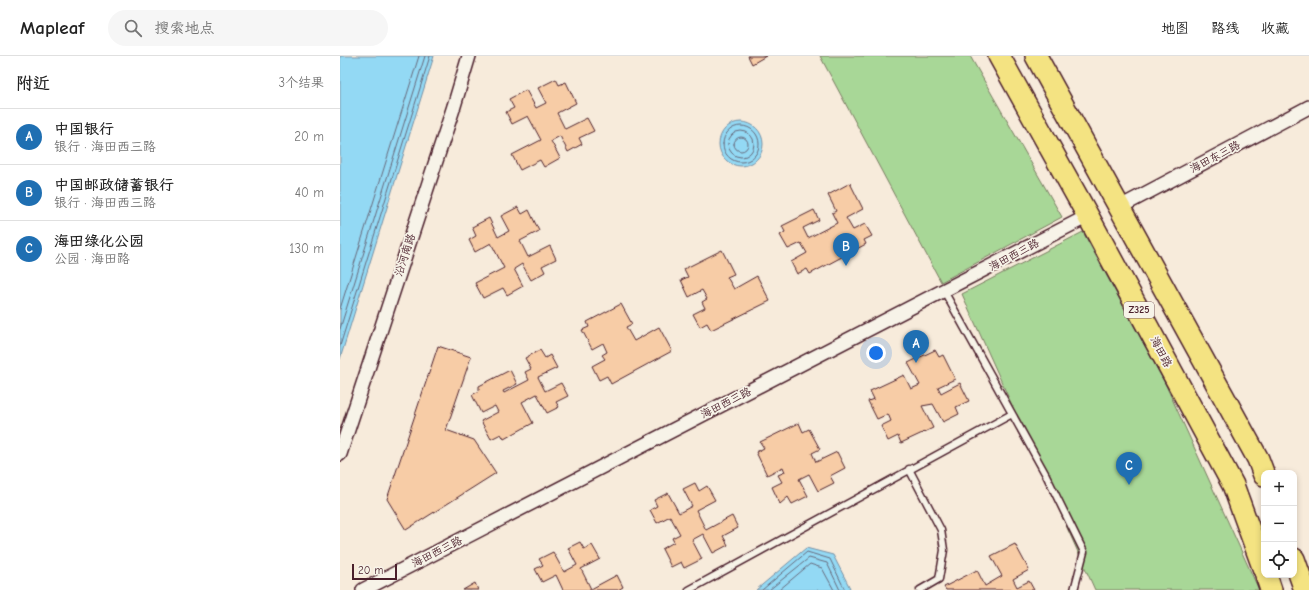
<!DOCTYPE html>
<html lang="zh">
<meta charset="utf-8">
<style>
:root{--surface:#fff;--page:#f6f6f6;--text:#222;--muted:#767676;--line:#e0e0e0;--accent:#1f6fb2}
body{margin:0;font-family:"Comic Neue","LXGW WenKai TC",sans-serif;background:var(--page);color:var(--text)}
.controls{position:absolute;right:12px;bottom:12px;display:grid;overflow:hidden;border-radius:8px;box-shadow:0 2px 6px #0003}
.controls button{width:36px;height:36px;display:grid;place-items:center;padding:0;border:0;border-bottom:1px solid var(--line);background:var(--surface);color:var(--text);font:20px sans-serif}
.scale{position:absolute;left:12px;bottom:10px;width:45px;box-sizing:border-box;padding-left:4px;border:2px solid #4a1f2b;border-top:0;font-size:11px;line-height:14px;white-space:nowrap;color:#4a1f2b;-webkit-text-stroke:3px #f7f3e8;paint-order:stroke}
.you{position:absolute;left:536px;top:297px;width:14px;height:14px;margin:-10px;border:3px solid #fff;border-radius:50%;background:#1a73e8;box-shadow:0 0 0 6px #1a73e833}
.badge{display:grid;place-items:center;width:26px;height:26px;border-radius:50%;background:var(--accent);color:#fff;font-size:13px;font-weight:700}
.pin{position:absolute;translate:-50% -33px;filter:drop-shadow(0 1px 2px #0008)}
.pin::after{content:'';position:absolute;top:21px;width:14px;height:12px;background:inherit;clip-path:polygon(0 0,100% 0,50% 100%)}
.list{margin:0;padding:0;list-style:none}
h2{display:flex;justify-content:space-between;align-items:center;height:52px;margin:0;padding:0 16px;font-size:17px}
h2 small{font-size:13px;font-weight:400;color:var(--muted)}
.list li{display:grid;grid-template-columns:26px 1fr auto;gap:12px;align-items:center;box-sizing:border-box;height:56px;padding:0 16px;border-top:1px solid var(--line)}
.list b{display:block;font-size:15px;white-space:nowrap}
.list p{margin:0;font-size:13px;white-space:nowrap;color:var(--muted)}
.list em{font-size:13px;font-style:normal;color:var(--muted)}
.icon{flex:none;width:22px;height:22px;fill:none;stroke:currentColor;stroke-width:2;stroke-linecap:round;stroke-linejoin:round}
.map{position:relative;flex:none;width:969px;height:534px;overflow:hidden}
header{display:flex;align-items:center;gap:24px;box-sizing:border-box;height:56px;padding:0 20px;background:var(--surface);border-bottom:1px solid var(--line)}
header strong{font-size:19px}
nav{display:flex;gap:22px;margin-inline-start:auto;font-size:14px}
.search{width:280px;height:36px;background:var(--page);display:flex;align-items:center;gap:10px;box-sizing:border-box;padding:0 14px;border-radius:22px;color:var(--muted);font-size:15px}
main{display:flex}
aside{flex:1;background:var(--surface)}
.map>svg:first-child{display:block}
.green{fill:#a8d797;stroke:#797b61}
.water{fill:#93d9f4;stroke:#768fa4}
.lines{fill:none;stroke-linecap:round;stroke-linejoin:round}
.shore{stroke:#67697b;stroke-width:1}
.building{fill:#f7cca6;stroke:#4a1f2b}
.lane-casing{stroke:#4a1f2b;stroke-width:9}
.street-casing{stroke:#4a1f2b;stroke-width:16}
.primary-casing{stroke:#4a1f2b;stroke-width:24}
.lane{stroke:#f7f3e8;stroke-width:6}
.street{stroke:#f7f3e8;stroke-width:13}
.primary{stroke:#f4e382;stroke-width:21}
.labels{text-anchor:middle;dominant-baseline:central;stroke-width:3.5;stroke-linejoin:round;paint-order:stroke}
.shield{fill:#f7f3e8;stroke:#7e5f64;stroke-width:1}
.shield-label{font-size:10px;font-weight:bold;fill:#4a1f2b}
.street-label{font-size:11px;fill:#4a1f2b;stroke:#f7f3e8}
</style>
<header>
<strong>Mapleaf</strong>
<div class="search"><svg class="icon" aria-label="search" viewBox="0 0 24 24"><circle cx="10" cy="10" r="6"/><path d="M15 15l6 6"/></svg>搜索地点</div>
<nav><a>地图</a><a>路线</a><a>收藏</a></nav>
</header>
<main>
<aside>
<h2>附近<small>3个结果</small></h2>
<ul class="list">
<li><span class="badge">A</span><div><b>中国银行</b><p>银行 · 海田西三路</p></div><em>20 m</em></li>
<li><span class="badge">B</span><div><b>中国邮政储蓄银行</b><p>银行 · 海田西三路</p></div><em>40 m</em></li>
<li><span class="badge">C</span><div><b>海田绿化公园</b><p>公园 · 海田路</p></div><em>130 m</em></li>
</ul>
</aside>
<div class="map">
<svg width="969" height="534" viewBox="0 0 969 534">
<rect width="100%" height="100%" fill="#f7ebdb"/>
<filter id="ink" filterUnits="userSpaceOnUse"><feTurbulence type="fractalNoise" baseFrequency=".025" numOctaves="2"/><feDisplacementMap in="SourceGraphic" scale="8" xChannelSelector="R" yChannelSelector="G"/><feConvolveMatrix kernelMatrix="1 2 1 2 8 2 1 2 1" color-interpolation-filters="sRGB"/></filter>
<g filter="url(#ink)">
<path class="green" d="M 480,0 L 630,0 L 722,161 L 601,226 Z
M 743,176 L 824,325 L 919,534 L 755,534 L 622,238 Z"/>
<path class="water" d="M 0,0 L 94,0 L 0,303 Z
M379 88a22 22 0 1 1 44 0a22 22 0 1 1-44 0Z
M 466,492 L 493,499 L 510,532 L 506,534 L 416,534 Z"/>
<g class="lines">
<path class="shore" d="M383 88a18 18 0 1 1 36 0a18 18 0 1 1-36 0Z
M388 88a13 13 0 1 1 26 0a13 13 0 1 1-26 0Z
M394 88a7 7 0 1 1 14 0a7 7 0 1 1-14 0Z
M 0,253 L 79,0
M 0,273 L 85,0
M 0,290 L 90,0
M 422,534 L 467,496 L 490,503 L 505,534
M 429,534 L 469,502 L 487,507 L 500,534
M 439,534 L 470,508 L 482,512 L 494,534"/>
</g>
<path class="building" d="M 408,0 L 426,0 L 412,8 Z
M 216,23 L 219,29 L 226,26 L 236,47 L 217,57 L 225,73 L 247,62 L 254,75 L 239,82 L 242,88 L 228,96 L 220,80 L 211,85 L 220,102 L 204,111 L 200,104 L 180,114 L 172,99 L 201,84 L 188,60 L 172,68 L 166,56 L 174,52 L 169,43 L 186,34 L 196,52 L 206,47 L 198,32 Z
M 510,127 L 523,153 L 506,162 L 513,174 L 525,168 L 532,180 L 524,184 L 526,188 L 470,218 L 467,213 L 457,218 L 451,206 L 467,197 L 461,187 L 448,193 L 440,179 L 445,176 L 442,170 L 474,154 L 479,164 L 463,172 L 468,182 L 497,167 L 492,157 L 496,155 L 488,139 Z
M 178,151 L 182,158 L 189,154 L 199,175 L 180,185 L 188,201 L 210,190 L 216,203 L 202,210 L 205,216 L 191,224 L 182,208 L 174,213 L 183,230 L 167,239 L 163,232 L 143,242 L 135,227 L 164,212 L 151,187 L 135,196 L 129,184 L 136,180 L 132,171 L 149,162 L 158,181 L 169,175 L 161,160 Z
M 382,194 L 394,218 L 387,221 L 394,233 L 417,220 L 430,245 L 371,274 L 367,267 L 360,271 L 353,258 L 365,252 L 362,246 L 367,243 L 362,234 L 349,241 L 341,224 L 348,221 L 344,213 Z
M 281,248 L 292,268 L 286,271 L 294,285 L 319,271 L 332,295 L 271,328 L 267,320 L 259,324 L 252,310 L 265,303 L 262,299 L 267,296 L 263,287 L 252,293 L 242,274 L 249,271 L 247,266 Z
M 98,290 L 131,301 L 106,374 L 134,384 L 156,417 L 66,474 L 47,443 Z
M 200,294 L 205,302 L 210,299 L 217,312 L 198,321 L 205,335 L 221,327 L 228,340 L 216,346 L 219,351 L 207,357 L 197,338 L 182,346 L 193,367 L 164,383 L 161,378 L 151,383 L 141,365 L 158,356 L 155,350 L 141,357 L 132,339 L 139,335 L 139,330 L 170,314 L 177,328 L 163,335 L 164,337 L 189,324 L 185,316 L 191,313 L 185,302 Z
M 595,294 L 599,301 L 603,299 L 615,323 L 598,331 L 601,337 L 620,327 L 629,345 L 616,351 L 619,358 L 603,366 L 593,348 L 582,350 L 593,372 L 561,387 L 558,380 L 548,385 L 541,370 L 551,365 L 548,358 L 537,363 L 528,345 L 534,343 L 530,335 L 564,319 L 571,333 L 580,329 L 568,307 Z
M 459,367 L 463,376 L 469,373 L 480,393 L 472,397 L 476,406 L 497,396 L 505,412 L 490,420 L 494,427 L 478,435 L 469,418 L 459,423 L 468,440 L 452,448 L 448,441 L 440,448 L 432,431 L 442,426 L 438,419 L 445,416 L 443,411 L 427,419 L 416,396 L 424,392 L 420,386 Z
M 355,427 L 359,435 L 367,430 L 375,444 L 356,454 L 366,474 L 392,460 L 398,472 L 383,480 L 388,489 L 373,497 L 363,478 L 352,484 L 362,503 L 344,512 L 341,506 L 331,511 L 322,493 L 334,486 L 332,482 L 340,478 L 330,460 L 317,467 L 310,454 L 317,450 L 314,444 L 328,437 L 339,457 L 352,450 L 343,433 Z
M 240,486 L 244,493 L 252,489 L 260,503 L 241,513 L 251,533 L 277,519 L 283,531 L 278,534 L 223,534 L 216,519 L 202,526 L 195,513 L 203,509 L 199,503 L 213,496 L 224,516 L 237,509 L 228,492 Z
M 675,488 L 689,514 L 673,523 L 677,531 L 689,525 L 694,534 L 606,534 L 604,531 L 637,514 L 645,530 L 662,520 L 651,500 Z
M 135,527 L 138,534 L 123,534 Z"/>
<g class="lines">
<g class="lane-casing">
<path id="lane" d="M 604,235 L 706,419 L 744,496 L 734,534
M 569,413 L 601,474 L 604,494 L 599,523 L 580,534
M 349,534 L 672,358"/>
</g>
<g class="street-casing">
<path id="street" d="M 780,151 L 969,51
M 0,398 L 114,50 L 129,0
M 23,534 L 748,160"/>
</g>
<g class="primary-casing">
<path id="primary" d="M 659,0 L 748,160 L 893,429 L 924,514
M 696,0 L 918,403 L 924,419
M 954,503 L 965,534
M 926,519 L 931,534"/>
</g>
<use href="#lane" class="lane"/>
<use href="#street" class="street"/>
<use href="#primary" class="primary"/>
</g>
</g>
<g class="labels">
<rect class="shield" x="784" y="246" width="30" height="16" rx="3"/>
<g class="shield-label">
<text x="799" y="254">Z325</text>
</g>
<g class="street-label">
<text transform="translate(875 101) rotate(-28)">海田东三路</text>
<text transform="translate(65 199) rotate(-72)">沿河南路</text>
<text transform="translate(674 199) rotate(-28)">海田西三路</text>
<text transform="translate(821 296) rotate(62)">海田路</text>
<text transform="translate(386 347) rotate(-27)">海田西三路</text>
<text transform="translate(97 496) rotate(-27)">海田西三路</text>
</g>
</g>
</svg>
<div class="controls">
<button>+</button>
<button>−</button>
<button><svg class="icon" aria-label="locate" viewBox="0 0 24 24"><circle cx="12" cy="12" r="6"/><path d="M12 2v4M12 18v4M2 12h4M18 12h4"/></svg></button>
</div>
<div class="scale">20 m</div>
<div class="you"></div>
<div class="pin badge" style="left:576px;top:307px">A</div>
<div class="pin badge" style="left:506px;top:210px">B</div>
<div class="pin badge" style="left:789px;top:429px">C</div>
</div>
</main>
